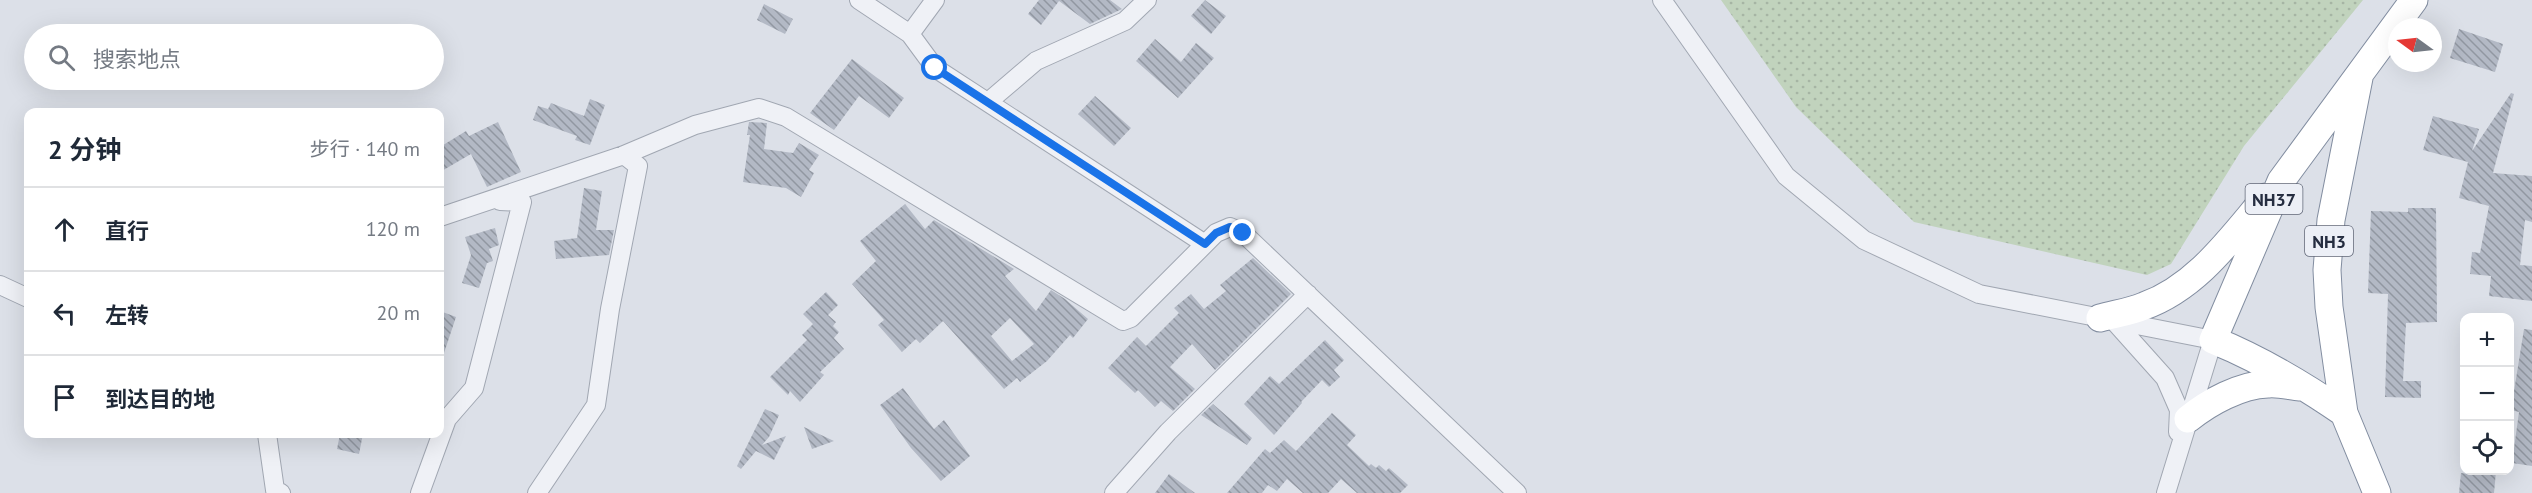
<!DOCTYPE html>
<html lang="zh">
<meta charset="utf-8">
<style>
:root{--surface:#fff;--page:#f2f2f3;--text:#1f2937;--muted:#747a83;--line:#e0e1e3}
body{margin:0;font-family:"PT Sans","Noto Sans SC",sans-serif;background:var(--page);color:var(--text)}
.controls{position:absolute;right:18px;bottom:18px;display:grid;overflow:hidden;border-radius:12px;box-shadow:0 6px 24px #0002}
.controls button{width:54px;height:54px;display:grid;place-items:center;padding:0;border:0;border-bottom:2px solid var(--line);background:var(--surface);color:var(--text);font:30px sans-serif}
.compass{position:absolute;left:2388px;top:18px;width:54px;height:54px;border-radius:50%;background:var(--surface);box-shadow:0 6px 24px #0002;rotate:285deg}
.stop{position:absolute;width:18px;height:18px;margin:-14px;border:4px solid #1a73e8;border-radius:50%;background:#fff}
.stop.end{background:#1a73e8;border-color:#fff;box-shadow:0 2px 6px #0008}
.list{margin:0;padding:0;list-style:none}
h2{display:flex;justify-content:space-between;align-items:center;height:78px;margin:0;padding:0 24px;font-size:26px}
h2 small{font-size:20px;font-weight:400;color:var(--muted)}
.list li{display:grid;grid-template-columns:39px 1fr auto;gap:18px;align-items:center;box-sizing:border-box;height:84px;padding:0 24px;border-top:2px solid var(--line)}
.list b{display:block;font-size:22px;white-space:nowrap}
.list em{font-size:20px;font-style:normal;color:var(--muted)}
.icon{flex:none;width:33px;height:33px;fill:none;stroke:currentColor;stroke-width:2;stroke-linecap:round;stroke-linejoin:round}
.map{position:relative;flex:none;width:2532px;height:493px;overflow:hidden}
.search{position:absolute;background:var(--surface);box-shadow:0 6px 24px #0002;left:24px;top:24px;width:420px;height:66px;display:flex;align-items:center;gap:15px;box-sizing:border-box;padding:0 21px;border-radius:33px;color:var(--muted);font-size:22px}
.panel{position:absolute;background:var(--surface);box-shadow:0 6px 24px #0002;left:24px;top:108px;width:420px;height:330px;border-radius:12px}
.map>svg:first-child{display:block}
.grass{fill:url(#grass-dots)}
.building{fill:url(#building-back-hatch);fill-rule:evenodd}
.lines{fill:none;stroke-linecap:round;stroke-linejoin:round}
.minor-casing{stroke:#a1a7b2;stroke-width:20}
.highway-casing{stroke:#828da0;stroke-width:29}
.minor{stroke:#eff1f6;stroke-width:18}
.highway{stroke:#fff;stroke-width:27}
.route{stroke:#1a73e8;stroke-width:8}
.labels{text-anchor:middle;dominant-baseline:central;stroke-width:5;stroke-linejoin:round;paint-order:stroke}
.shield{fill:#eceff6;stroke:#616777;stroke-width:1.5}
.shield-label{font-size:18px;font-weight:bold;fill:#252d40}
</style>
<div class="map">
<svg width="2532" height="493" viewBox="0 0 2532 493">
<defs>
<pattern id="grass-dots" width="8" height="8" patternUnits="userSpaceOnUse" patternTransform="scale(1.5)"><rect width="8" height="8" fill="#c1d3bd"/><path d="M2 2h.1M6 6h.1" fill="none" stroke="#a6b5a4" stroke-width="1.8" stroke-linecap="round"/></pattern>
<pattern id="building-back-hatch" width="6" height="6" patternUnits="userSpaceOnUse" patternTransform="scale(1.5)"><rect width="6" height="6" fill="#b3b9c5"/><path d="M-1 5l2 2M0 0l6 6M5-1l2 2" fill="none" stroke="#9197a1"/></pattern>
</defs>
<rect width="100%" height="100%" fill="#dce0e8"/>
<path class="grass" d="M 1721,0 L 2363,0 L 2244,146 L 2171,264 L 2147,275 L 1914,222 L 1796,107 Z"/>
<path class="building" d="M 1039,0 L 1110,0 L 1122,9 L 1090,24 L 1059,1 L 1041,25 L 1028,14 Z
M 1205,0 L 1226,16 L 1211,34 L 1191,16 Z
M 764,4 L 793,19 L 785,34 L 757,20 Z
M 2459,29 L 2503,44 L 2495,72 L 2450,58 Z
M 1155,39 L 1181,62 L 1196,43 L 1214,58 L 1178,98 L 1136,61 Z
M 852,59 L 904,98 L 889,118 L 859,96 L 834,130 L 810,113 Z
M 2511,93 L 2514,94 L 2493,173 L 2532,176 L 2532,222 L 2525,220 L 2520,265 L 2532,266 L 2532,301 L 2489,296 L 2491,276 L 2470,274 L 2472,252 L 2480,253 L 2489,206 L 2459,198 L 2468,162 L 2423,150 L 2433,116 L 2479,129 L 2472,151 Z
M 1095,96 L 1131,128 L 1114,146 L 1078,114 Z
M 590,99 L 605,105 L 590,145 L 575,140 L 577,136 L 533,120 L 538,106 L 548,109 L 551,103 L 584,116 Z
M 498,122 L 521,172 L 487,187 L 471,154 L 440,172 L 440,147 L 466,131 L 469,136 Z
M 749,122 L 767,123 L 764,149 L 793,153 L 799,143 L 819,155 L 809,170 L 814,173 L 801,197 L 786,188 L 743,182 L 750,135 L 747,135 Z
M 584,188 L 602,191 L 596,230 L 614,230 L 609,255 L 556,259 L 554,241 L 577,238 Z
M 905,204 L 925,229 L 934,220 L 1014,269 L 1005,276 L 1036,311 L 1051,290 L 1065,299 L 1088,319 L 1073,338 L 1070,335 L 1047,361 L 1020,382 L 1017,378 L 1004,389 L 943,321 L 920,343 L 916,339 L 902,352 L 878,325 L 884,320 L 852,284 L 876,261 L 860,241 ZM 1010,318 L 1034,344 L 1012,361 L 991,336 Z
M 2408,208 L 2436,208 L 2437,322 L 2406,323 L 2403,381 L 2421,381 L 2421,398 L 2385,397 L 2388,294 L 2368,293 L 2371,211 L 2408,212 Z
M 495,228 L 499,245 L 489,249 L 493,261 L 487,263 L 479,288 L 462,283 L 471,255 L 465,237 Z
M 1253,258 L 1291,294 L 1215,370 L 1192,344 L 1170,367 L 1195,389 L 1173,411 L 1161,401 L 1155,407 L 1138,390 L 1135,393 L 1108,368 L 1137,337 L 1146,346 L 1179,313 L 1174,308 L 1191,294 L 1204,309 L 1226,291 L 1220,285 Z
M 826,292 L 838,305 L 828,315 L 836,322 L 833,326 L 839,332 L 834,338 L 844,349 L 820,372 L 824,375 L 800,402 L 790,391 L 788,395 L 770,377 L 807,340 L 802,335 L 813,324 L 803,314 Z
M 440,311 L 456,317 L 442,359 L 440,358 Z
M 2524,329 L 2532,330 L 2532,466 L 2512,463 L 2519,412 L 2511,410 Z
M 1325,340 L 1344,360 L 1334,370 L 1340,377 L 1329,387 L 1322,380 L 1301,402 L 1302,403 L 1274,435 L 1244,404 L 1270,376 L 1279,384 Z
M 903,388 L 934,429 L 944,420 L 970,456 L 941,481 L 911,448 L 880,405 Z
M 1213,404 L 1252,438 L 1247,445 L 1201,415 Z
M 765,409 L 779,415 L 769,437 L 762,445 L 786,436 L 774,460 L 756,451 L 741,469 L 737,466 Z
M 1332,413 L 1356,435 L 1347,445 L 1369,466 L 1371,464 L 1376,468 L 1379,465 L 1386,471 L 1389,468 L 1408,485 L 1400,493 L 1357,493 L 1341,479 L 1328,493 L 1303,493 L 1287,479 L 1277,491 L 1268,485 L 1262,493 L 1227,493 L 1265,449 L 1270,453 L 1284,440 L 1296,451 Z
M 804,427 L 834,441 L 812,449 Z
M 340,434 L 363,434 L 359,454 L 337,449 Z
M 2469,471 L 2496,471 L 2494,493 L 2459,493 L 2461,473 L 2469,474 Z
M 1169,474 L 1195,493 L 1155,493 Z"/>
<g class="lines">
<g class="minor-casing">
<path id="minor" d="M 859,0 L 910,34 L 935,68 L 1205,244
M 1662,0 L 1786,176 L 1864,240 L 1979,294 L 2213,340 L 2166,493
M 910,34 L 935,0
M 988,102 L 1036,61 L 1125,21 L 1147,0
M 440,217 L 624,155 L 695,125 L 759,108 L 786,117 L 1123,321 L 1131,318 L 1216,233 L 1230,227 L 1243,233 L 1517,493
M 0,285 L 28,298
M 2114,321 L 2165,378 L 2179,410 L 2178,432
M 267,434 L 275,490 L 281,493
M 420,493 L 447,419 L 474,388 L 522,202 L 500,201
M 537,493 L 596,405 L 610,309 L 638,166 L 624,155
M 1114,493 L 1168,432 L 1308,294"/>
</g>
<g class="highway-casing">
<path id="highway" d="M 2359,78 L 2331,220 L 2327,270 L 2329,307 L 2344,413 L 2377,493
M 2100,318 C 2114,314 2130,312 2144,306 C 2197,287 2231,238 2266,197
M 2344,413 C 2302,384 2260,359 2213,340 L 2281,181 L 2414,0
M 2188,419 C 2209,402 2240,385 2268,384 C 2278,383 2290,386 2300,387"/>
</g>
<use href="#minor" class="minor"/>
<use href="#highway" class="highway"/>
</g>
<g class="lines">
<path class="route" d="M 935,68 L 1205,244 L 1216,233 L 1230,227 L 1243,233"/>
</g>
<g class="labels">
<g class="shield">
<rect x="2245.5" y="184" width="57" height="30" rx="4.5"/>
<rect x="2305" y="226" width="48" height="30" rx="4.5"/>
</g>
<g class="shield-label">
<text x="2274" y="199">NH37</text>
<text x="2329" y="241">NH3</text>
</g>
</g>
</svg>
<div class="controls">
<button>+</button>
<button>−</button>
<button><svg class="icon" aria-label="locate" viewBox="0 0 24 24"><circle cx="12" cy="12" r="6"/><path d="M12 2v4M12 18v4M2 12h4M18 12h4"/></svg></button>
</div>
<svg class="compass" viewBox="-18 -18 36 36"><path d="M0-13l5 13h-10z" fill="#e53935"/><path d="M0 13l5-13h-10z" fill="#747a83"/></svg>
<div class="stop" style="left:935px;top:68px"></div>
<div class="stop end" style="left:1243px;top:233px"></div>
<div class="search"><svg class="icon" aria-label="search" viewBox="0 0 24 24"><circle cx="10" cy="10" r="6"/><path d="M15 15l6 6"/></svg>搜索地点</div>
<section class="panel">
<h2>2 分钟<small>步行 · 140 m</small></h2>
<ul class="list">
<li><svg class="icon" aria-label="ahead" viewBox="0 0 24 24"><path d="M12 20V5M6 11l6-6 6 6"/></svg><div><b>直行</b></div><em>120 m</em></li>
<li><svg class="icon" aria-label="left" viewBox="0 0 24 24"><path d="M17 20v-9H6M10 6l-5 5 5 5"/></svg><div><b>左转</b></div><em>20 m</em></li>
<li><svg class="icon" aria-label="arrive" viewBox="0 0 24 24"><path d="M6 21V4h12l-3 4 3 4H6"/></svg><div><b>到达目的地</b></div></li>
</ul>
</section>
</div>
